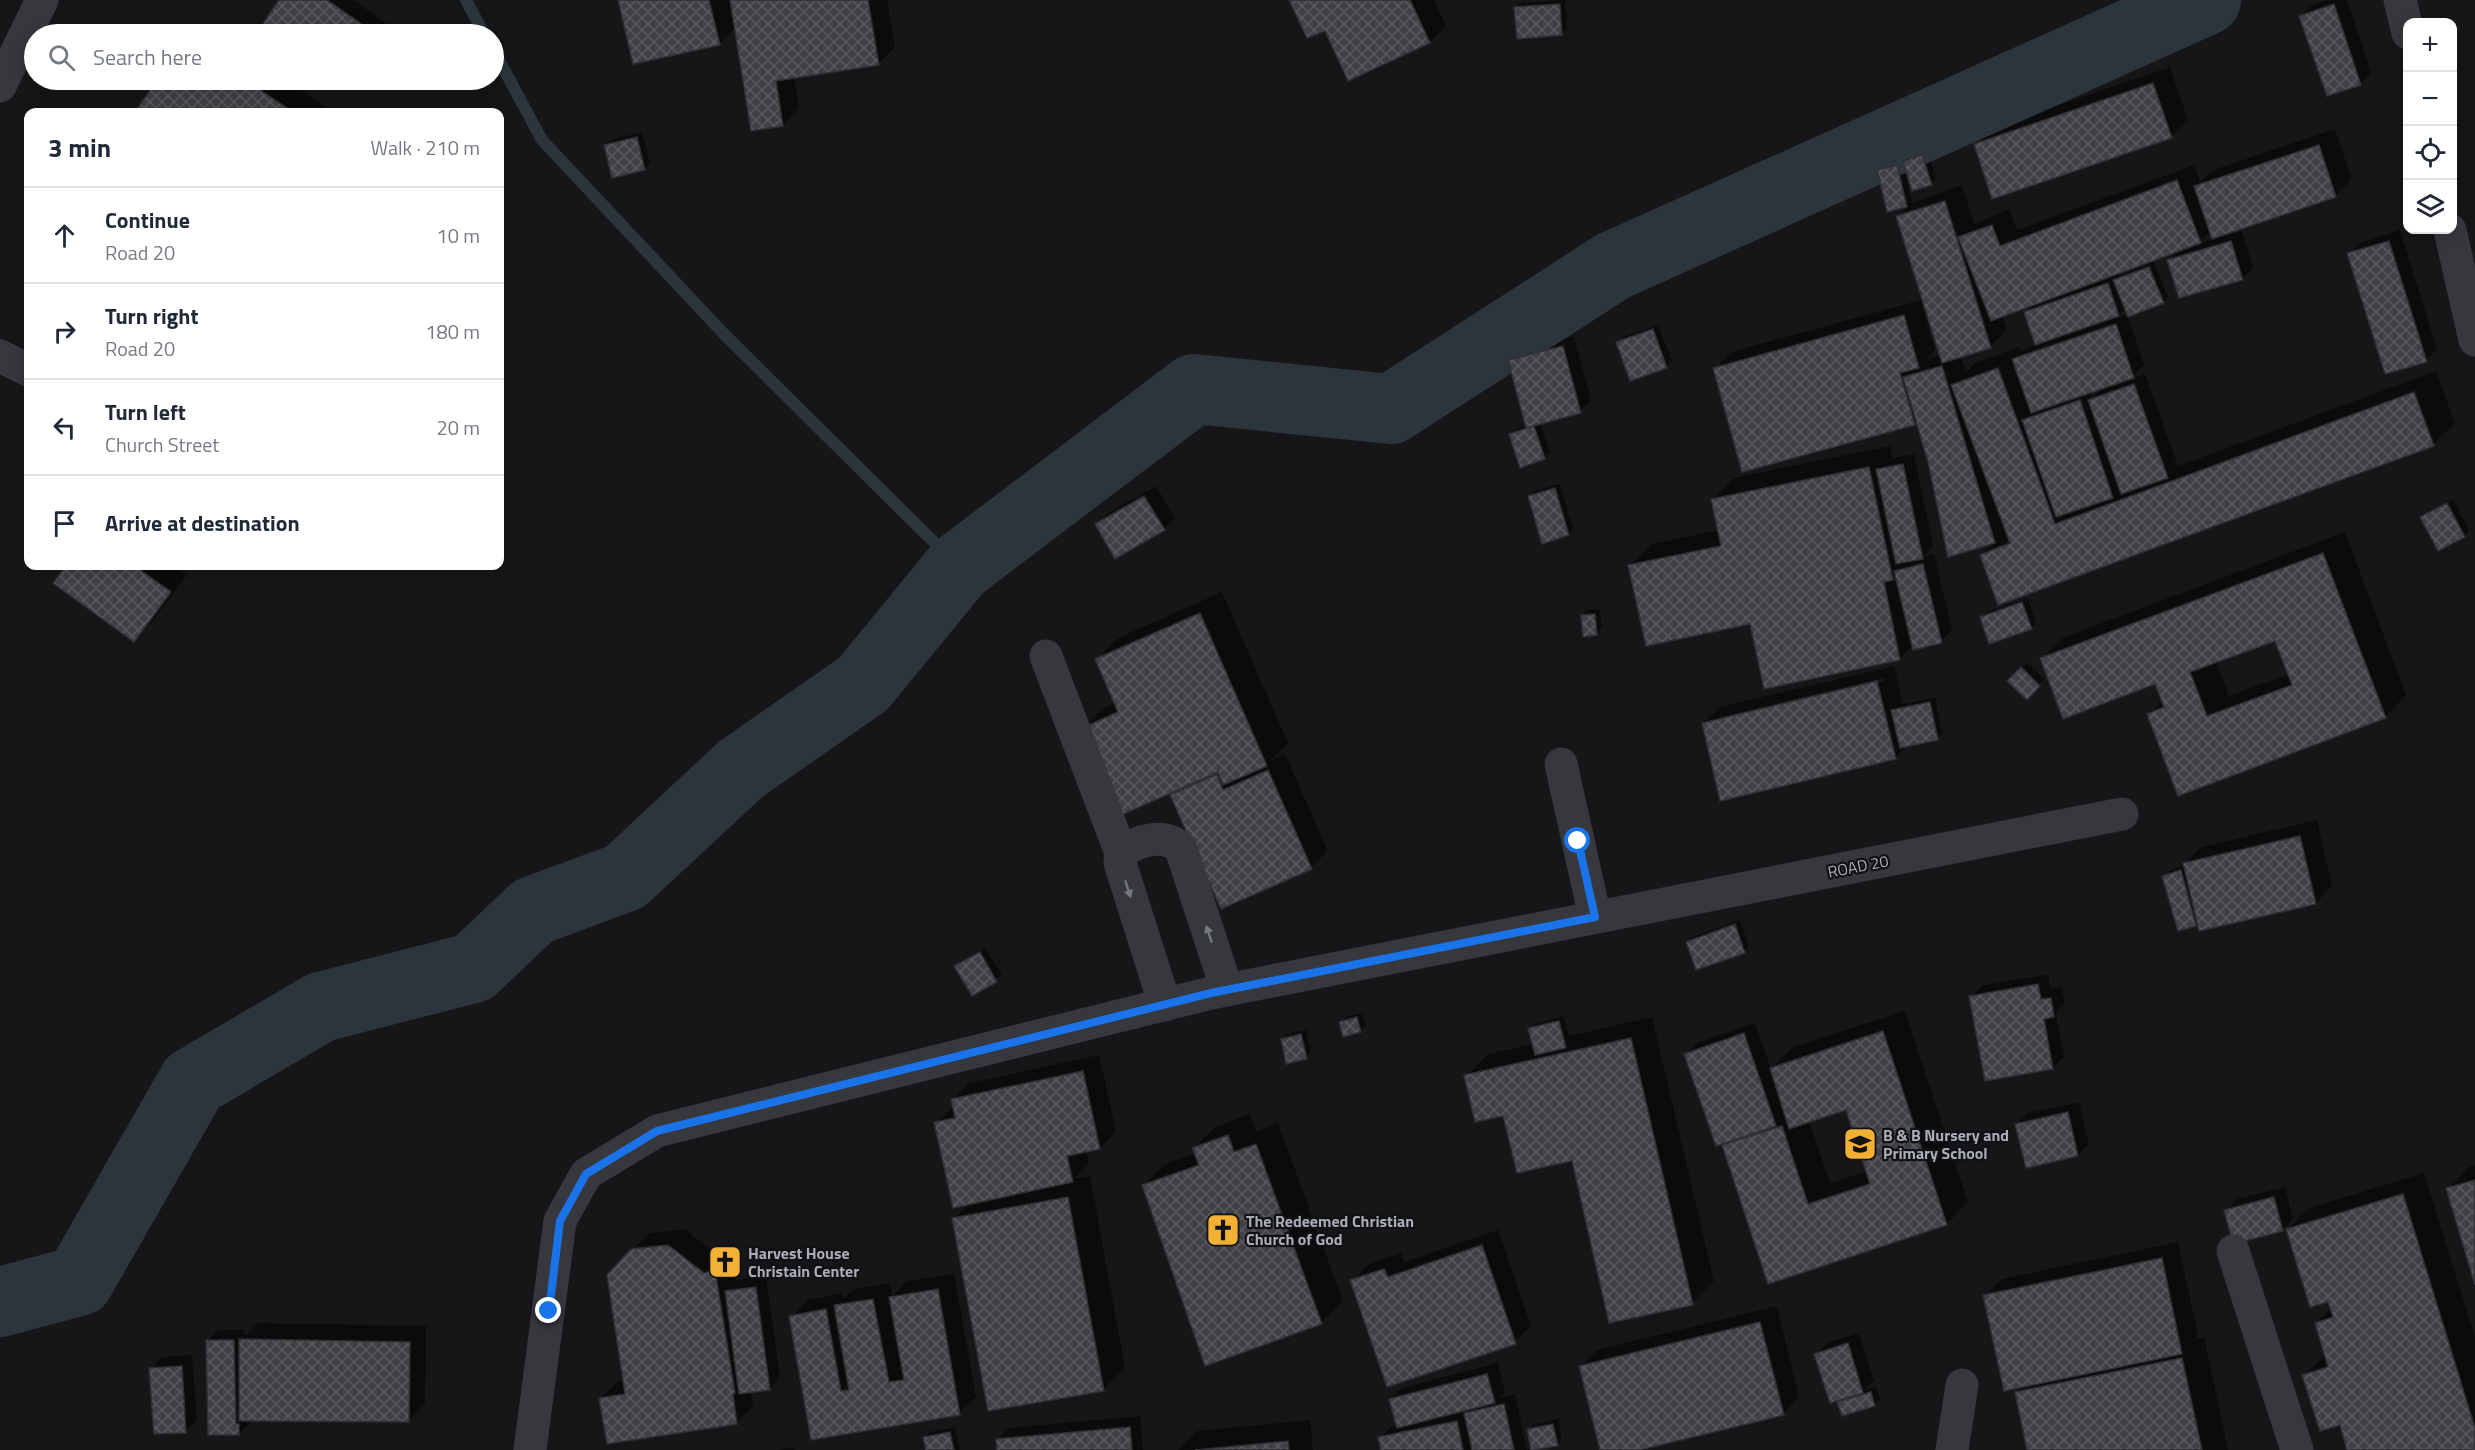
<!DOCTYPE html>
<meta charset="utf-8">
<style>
:root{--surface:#fff;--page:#f2f2f3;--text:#1f2937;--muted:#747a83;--line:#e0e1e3}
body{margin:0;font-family:"Titillium Web",sans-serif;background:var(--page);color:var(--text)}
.controls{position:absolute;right:18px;top:18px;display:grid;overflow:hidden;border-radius:12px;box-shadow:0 3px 15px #0003}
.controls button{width:54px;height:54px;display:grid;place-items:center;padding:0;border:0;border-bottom:2px solid var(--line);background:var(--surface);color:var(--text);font:30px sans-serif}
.stop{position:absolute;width:18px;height:18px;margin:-14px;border:4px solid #1a73e8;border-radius:50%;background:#fff}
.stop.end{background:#1a73e8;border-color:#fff;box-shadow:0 2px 6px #0008}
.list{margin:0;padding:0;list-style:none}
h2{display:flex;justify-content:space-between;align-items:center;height:78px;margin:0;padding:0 24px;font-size:26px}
h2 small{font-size:20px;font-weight:400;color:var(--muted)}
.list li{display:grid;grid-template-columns:39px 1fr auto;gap:18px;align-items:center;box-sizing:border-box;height:96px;padding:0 24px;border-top:2px solid var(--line)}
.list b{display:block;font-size:22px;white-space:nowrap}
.list p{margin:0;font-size:20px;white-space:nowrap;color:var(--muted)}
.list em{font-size:20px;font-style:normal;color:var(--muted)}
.icon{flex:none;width:33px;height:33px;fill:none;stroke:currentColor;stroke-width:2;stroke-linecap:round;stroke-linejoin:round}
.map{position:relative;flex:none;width:2475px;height:1450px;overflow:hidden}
.search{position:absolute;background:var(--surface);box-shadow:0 3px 15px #0003;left:24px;top:24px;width:480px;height:66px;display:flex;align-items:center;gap:15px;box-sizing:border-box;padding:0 21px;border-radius:33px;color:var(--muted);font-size:22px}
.panel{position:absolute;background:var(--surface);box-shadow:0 3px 15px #0003;left:24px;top:108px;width:480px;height:462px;border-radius:12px}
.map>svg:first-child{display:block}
.shadow{fill:#0007;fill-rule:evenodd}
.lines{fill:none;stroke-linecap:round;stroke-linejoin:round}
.stream{stroke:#2c353c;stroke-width:12}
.river{stroke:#2c353c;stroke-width:70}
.building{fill:url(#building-cross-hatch);stroke:#303034;stroke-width:1.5;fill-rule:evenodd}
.minor{stroke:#37383d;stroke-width:33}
.oneway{fill:#757881}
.route{stroke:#1a73e8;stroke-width:8}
.labels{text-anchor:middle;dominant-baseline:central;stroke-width:4.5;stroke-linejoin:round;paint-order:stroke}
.street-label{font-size:16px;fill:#a8adb8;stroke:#111113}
.poi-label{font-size:16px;font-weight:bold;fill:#a8adb8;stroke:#111113;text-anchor:start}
</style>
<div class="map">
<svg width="2475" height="1450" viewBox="0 0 2475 1450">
<defs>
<pattern id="building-cross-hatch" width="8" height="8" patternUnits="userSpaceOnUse" patternTransform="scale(1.5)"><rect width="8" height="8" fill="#404145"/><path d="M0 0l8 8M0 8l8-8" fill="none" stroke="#595a5e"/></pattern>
</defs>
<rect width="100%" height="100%" fill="#161618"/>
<path class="shadow" d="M 281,0 L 354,0 L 391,27 L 386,34 L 278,34 L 264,24 Z
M 620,0 L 887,0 L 895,47 L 878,64 L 794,77 L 799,108 L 783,125 L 736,27 L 719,44 Z
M 1291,0 L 1434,0 L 1446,26 L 1429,42 L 1326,29 Z
M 1565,0 L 1567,28 L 1562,33 L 1515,8 L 1520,3 Z
M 2327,0 L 2347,0 L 2371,73 L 2360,84 L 2301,16 L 2312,5 Z
M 203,23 L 220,34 L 192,34 Z
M 2170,67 L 2188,120 L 2171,136 L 1975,145 L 1992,128 Z
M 159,80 L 286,80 L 334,112 L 136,112 Z
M 2335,129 L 2352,179 L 2336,195 L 2215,236 L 2216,238 L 2242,231 L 2253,267 L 2242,279 L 2169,260 L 2180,249 L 2118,272 L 2120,276 L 2154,262 L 2168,297 L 2163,302 L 2128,316 L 2144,365 L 2130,379 L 2145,374 L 2178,466 L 2436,371 L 2455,423 L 2433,444 L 1981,555 L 1996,541 L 1949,555 L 1929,462 L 1917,421 L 1914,423 L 1715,369 L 1731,352 L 1921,300 L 1935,350 L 1925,360 L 1941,355 L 1898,216 L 1909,205 L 1888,210 L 1879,170 L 1884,165 L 1902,161 L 1912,203 L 1962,185 L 1974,224 L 2009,209 L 2017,230 L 2194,165 L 2200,182 L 2213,170 ZM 2211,231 L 2213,239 L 2198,244 ZM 2035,303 L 2025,313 L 2036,344 L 2021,352 L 2019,347 L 1975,363 L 1966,372 L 1961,356 L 1990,347 L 2007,330 L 2002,315 ZM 2126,308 L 2128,314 L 2115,318 ZM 2104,386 L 2093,397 L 2091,391 Z
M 642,132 L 650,163 L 645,169 L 613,176 L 606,145 L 611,140 Z
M 1928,151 L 1936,179 L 1931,184 L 1905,161 L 1910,156 Z
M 2400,230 L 2437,349 L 2426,360 L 2349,254 L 2360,243 Z
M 1658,325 L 1672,361 L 1666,367 L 1631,379 L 1617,343 L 1623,337 Z
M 1574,336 L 1591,400 L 1580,411 L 1540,422 L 1550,453 L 1544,458 L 1511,434 L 1516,429 L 1527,425 L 1510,361 L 1521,350 Z
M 1890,446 L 1893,458 L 1914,454 L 1933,546 L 1923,557 L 1934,554 L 1952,630 L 1941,641 L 1913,645 L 1900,659 L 1751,622 L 1630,566 L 1652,544 L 1719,530 L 1712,500 L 1734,478 Z
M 1560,484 L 1573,529 L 1568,534 L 1530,496 L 1535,491 Z
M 1156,486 L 1175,518 L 1164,529 L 1097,525 L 1108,513 Z
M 2453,499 L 2469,531 L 2464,536 L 2422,518 Z
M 2345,532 L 2406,695 L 2385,717 L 2179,794 L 2149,714 L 2163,700 L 2156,683 L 2042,659 L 2064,637 ZM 2276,639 L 2289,674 L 2229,696 L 2216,661 Z
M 68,566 L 174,566 L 187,575 L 151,623 L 134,640 L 55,582 Z
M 1222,592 L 1288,743 L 1271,760 L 1285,754 L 1328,851 L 1311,867 L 1172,795 L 1178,788 L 1082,729 L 1104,708 L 1115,702 L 1097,659 L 1118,638 Z
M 2028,598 L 2036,623 L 2031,628 L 1981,617 L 1987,612 Z
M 1600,609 L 1602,628 L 1597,634 L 1582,615 L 1587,610 Z
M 2027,663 L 2044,679 L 2027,698 L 2009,681 Z
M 1894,666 L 1903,704 L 1935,698 L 1942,733 L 1937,738 L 1908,745 L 1895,758 L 1703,723 L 1720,707 ZM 1884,678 L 1885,681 L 1721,720 L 1721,717 Z
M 2317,820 L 2332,886 L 2316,903 L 2198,922 L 2195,925 L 2164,876 L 2169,871 L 2186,866 L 2185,863 L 2202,847 Z
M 1740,920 L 1749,946 L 1744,951 L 1688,942 L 1693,937 Z
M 985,948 L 1002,975 L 972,994 L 956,967 Z
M 2048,974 L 2051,989 L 2061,987 L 2065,1004 L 2056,1013 L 2064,1057 L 2053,1068 L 1971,997 L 1982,986 Z
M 1905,1011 L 1968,1202 L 1947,1224 L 1769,1282 L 1724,1146 L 1730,1140 L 1686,1054 L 1697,1043 L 1755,1023 L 1771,1069 L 1793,1047 ZM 1847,1109 L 1867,1171 L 1830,1183 L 1809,1121 Z
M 1362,1013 L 1366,1026 L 1360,1031 L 1341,1022 L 1346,1017 Z
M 1564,1016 L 1569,1036 L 1652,1017 L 1714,1281 L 1692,1303 L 1573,1159 L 1504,1115 L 1466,1076 L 1488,1054 L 1533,1044 L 1530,1029 L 1535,1024 Z
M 1306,1030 L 1311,1052 L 1306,1058 L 1282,1039 L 1287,1034 Z
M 1099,1055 L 1116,1131 L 1100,1148 L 1086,1151 L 1089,1164 L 1074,1179 L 1090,1176 L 1125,1368 L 1103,1390 L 954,1219 L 970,1203 L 936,1123 L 954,1106 L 952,1100 L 969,1083 Z
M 2079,1102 L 2089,1144 L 2078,1155 L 2017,1124 L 2028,1113 Z
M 1250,1114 L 1256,1131 L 1278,1123 L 1343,1301 L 1321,1323 L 1206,1364 L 1144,1185 L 1165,1164 L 1195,1153 L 1194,1148 L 1215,1127 Z
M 2475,1165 L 2475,1280 L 2448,1189 L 2469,1167 Z
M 2424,1173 L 2475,1337 L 2475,1450 L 2349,1450 L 2341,1423 L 2304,1376 L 2326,1354 L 2316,1323 L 2332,1308 L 2288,1229 L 2309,1208 Z
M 2285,1187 L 2293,1219 L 2282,1230 L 2226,1210 L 2237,1199 Z
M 685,1229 L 721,1258 L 732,1254 L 736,1280 L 766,1276 L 780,1377 L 769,1389 L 751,1391 L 753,1406 L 737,1422 L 608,1442 L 601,1398 L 618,1381 L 624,1380 L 632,1250 L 650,1233 Z
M 1498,1230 L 1531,1326 L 1515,1342 L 1352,1281 L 1369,1264 L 1401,1253 L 1404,1262 Z
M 2178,1242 L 2198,1335 L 2195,1339 L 2204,1337 L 2228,1450 L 2029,1450 L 2016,1393 L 2024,1385 L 1985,1296 L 2002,1279 Z
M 954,1274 L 976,1397 L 959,1413 L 812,1439 L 791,1317 L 808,1300 L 842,1293 L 843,1299 L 853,1289 L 890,1283 L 892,1296 L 907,1281 Z
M 1777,1306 L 1799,1397 L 1783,1414 L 1633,1450 L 1601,1450 L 1581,1366 L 1597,1350 Z
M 258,1323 L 426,1326 L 425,1404 L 408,1421 L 250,1419 L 250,1423 L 239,1434 L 207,1341 L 218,1330 L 245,1330 L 245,1336 Z
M 1859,1333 L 1874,1381 L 1863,1391 L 1876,1387 L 1880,1400 L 1874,1405 L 1839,1402 L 1844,1398 L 1816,1354 L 1827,1343 Z
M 192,1355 L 197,1420 L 185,1431 L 151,1369 L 162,1357 Z
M 1498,1363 L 1505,1391 L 1499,1398 L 1515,1394 L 1527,1450 L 1383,1450 L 1380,1438 L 1391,1427 L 1397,1425 L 1390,1399 L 1402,1388 Z
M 1140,1416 L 1143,1450 L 999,1450 L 998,1439 L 1009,1428 Z
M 1558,1419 L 1562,1440 L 1557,1445 L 1528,1429 L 1534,1424 Z
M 1310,1420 L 1313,1450 L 1178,1450 L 1197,1431 Z
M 955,1427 L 960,1450 L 927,1450 L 925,1437 L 930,1432 Z
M 794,1447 L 795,1450 L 775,1450 Z"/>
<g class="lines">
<path class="stream" d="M 466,0 L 484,34
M 494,51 L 542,140 L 724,334 L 959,567"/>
<path class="river" d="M 0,1302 L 79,1281 L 193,1082 L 321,1007 L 473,968 L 533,911 L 625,877 L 741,769 L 863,684 L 959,567 L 1194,389 L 1391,409 L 1613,266 L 2206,0"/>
</g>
<path class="building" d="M 279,0 L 327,0 L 376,34 L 275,34 L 262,25 Z
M 618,0 L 709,0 L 720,45 L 633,64 Z
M 730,0 L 868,0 L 879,65 L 776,81 L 783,126 L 751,131 Z
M 1289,0 L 1410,0 L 1430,43 L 1348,81 L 1325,31 L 1307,38 Z
M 1560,4 L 1562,35 L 1517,39 L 1514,7 Z
M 2334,4 L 2361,85 L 2327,96 L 2299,16 Z
M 157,80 L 245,80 L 293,112 L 135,112 Z
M 339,80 L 353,80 L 348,86 Z
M 2153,83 L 2172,138 L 1992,199 L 1974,144 Z
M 637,137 L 645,170 L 612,178 L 604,145 Z
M 2319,145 L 2336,197 L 2212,239 L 2194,186 Z
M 1922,155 L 1932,185 L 1912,191 L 1903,161 Z
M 1897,165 L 1907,207 L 1887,212 L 1877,170 Z
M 2177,180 L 2201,243 L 1991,321 L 1958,237 L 1992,225 L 2000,246 Z
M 1945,201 L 1991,348 L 1942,363 L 1896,216 Z
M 2231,241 L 2243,280 L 2179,298 L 2167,260 Z
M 2389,241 L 2427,362 L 2385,374 L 2347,253 Z
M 2149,267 L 2164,303 L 2128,317 L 2113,280 Z
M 2108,283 L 2119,316 L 2035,345 L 2024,312 Z
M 1904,315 L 1919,368 L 1900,373 L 1915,425 L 1742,472 L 1713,368 Z
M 2116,324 L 2134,378 L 2031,413 L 2012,359 Z
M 1653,329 L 1667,368 L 1630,381 L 1616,342 Z
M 1563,346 L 1581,413 L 1526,428 L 1508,360 Z
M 1942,366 L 1995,543 L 1948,557 L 1928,462 L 1903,377 Z
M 1998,368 L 2055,524 L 2414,392 L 2434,446 L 1998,605 L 1980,555 L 2010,543 L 1951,385 Z
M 2134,384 L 2168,478 L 2121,494 L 2088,400 Z
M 2080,400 L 2113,498 L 2056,517 L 2022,420 Z
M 1534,426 L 1545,459 L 1520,468 L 1509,434 Z
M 1903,464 L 1923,559 L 1896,564 L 1876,469 Z
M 1869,467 L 1893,580 L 1884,582 L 1900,660 L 1764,689 L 1750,624 L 1646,646 L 1628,565 L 1721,546 L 1711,499 Z
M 1555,488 L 1569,535 L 1542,544 L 1528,496 Z
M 1144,496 L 1165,530 L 1115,559 L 1095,524 Z
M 2447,503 L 2465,537 L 2438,551 L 2420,517 Z
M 2323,553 L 2386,718 L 2178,796 L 2147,714 L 2164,707 L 2155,684 L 2063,719 L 2040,658 ZM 2275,641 L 2292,685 L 2207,716 L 2190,672 Z
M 1923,564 L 1942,643 L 1913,650 L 1894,571 Z
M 66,566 L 142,566 L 139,569 L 171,592 L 134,642 L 53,583 Z
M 2022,602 L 2032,629 L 1989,644 L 1980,617 Z
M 1200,613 L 1267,766 L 1223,785 L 1218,772 L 1119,816 L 1080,729 L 1118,712 L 1095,659 Z
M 1595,614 L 1597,635 L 1583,637 L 1581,615 Z
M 2021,667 L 2040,686 L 2027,700 L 2007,681 Z
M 1877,681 L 1896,759 L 1720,801 L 1702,723 Z
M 1930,702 L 1938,740 L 1900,748 L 1891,710 Z
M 1268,770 L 1312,869 L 1221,909 L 1170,795 L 1217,774 L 1223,790 Z
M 2300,836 L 2316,904 L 2199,931 L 2183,863 Z
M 2181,870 L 2196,926 L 2178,931 L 2162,876 Z
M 1735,924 L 1745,953 L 1696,970 L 1686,942 Z
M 980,952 L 997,982 L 972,996 L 954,966 Z
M 2038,984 L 2041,999 L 2051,998 L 2054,1017 L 2044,1019 L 2053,1069 L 1985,1081 L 1969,996 Z
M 1357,1017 L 1361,1032 L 1343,1037 L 1339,1022 Z
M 1559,1021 L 1566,1048 L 1535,1055 L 1528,1028 Z
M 1883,1031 L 1947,1225 L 1768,1284 L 1722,1145 L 1782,1126 L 1808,1204 L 1870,1184 L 1846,1110 L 1789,1129 L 1770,1068 Z
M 1744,1033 L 1776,1126 L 1716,1146 L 1684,1054 Z
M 1301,1034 L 1307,1059 L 1286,1064 L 1281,1039 Z
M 1631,1038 L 1693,1305 L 1609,1323 L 1572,1161 L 1517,1173 L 1503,1116 L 1475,1122 L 1464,1075 Z
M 1083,1071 L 1100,1149 L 1067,1156 L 1073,1182 L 953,1208 L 934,1122 L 955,1118 L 951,1099 Z
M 2068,1112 L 2078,1156 L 2026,1168 L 2015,1124 Z
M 1228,1135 L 1234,1152 L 1256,1144 L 1322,1324 L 1205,1366 L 1142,1185 L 1199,1165 L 1192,1148 Z
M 2475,1180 L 2475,1285 L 2446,1188 Z
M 2403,1194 L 2475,1428 L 2475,1450 L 2347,1450 L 2340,1425 L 2320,1431 L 2302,1375 L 2328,1367 L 2315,1323 L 2333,1317 L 2328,1302 L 2310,1307 L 2286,1229 Z
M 1068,1197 L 1104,1391 L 988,1411 L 952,1218 Z
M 2274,1197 L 2283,1231 L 2233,1244 L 2224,1210 Z
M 668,1245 L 704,1273 L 715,1270 L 735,1393 L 733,1394 L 737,1424 L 607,1444 L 599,1398 L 625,1394 L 607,1275 L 631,1249 Z
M 1482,1245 L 1516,1344 L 1387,1387 L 1350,1280 L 1384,1269 L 1388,1277 Z
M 2162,1258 L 2182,1354 L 2004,1391 L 1983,1295 Z
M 756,1287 L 770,1390 L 739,1394 L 725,1291 Z
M 938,1289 L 960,1415 L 811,1440 L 789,1316 L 826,1309 L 841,1391 L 849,1390 L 834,1305 L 873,1299 L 889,1382 L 904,1380 L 889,1297 Z
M 1760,1322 L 1784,1415 L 1640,1450 L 1600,1450 L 1579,1366 Z
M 239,1339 L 410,1342 L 409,1422 L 239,1421 Z
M 206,1340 L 234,1340 L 236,1424 L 239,1424 L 239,1435 L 208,1435 Z
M 1848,1343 L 1863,1393 L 1830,1403 L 1814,1354 Z
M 2182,1358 L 2202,1450 L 2027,1450 L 2015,1392 Z
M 182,1366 L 186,1433 L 154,1434 L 149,1368 Z
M 1487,1374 L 1495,1403 L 1397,1428 L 1389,1399 Z
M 1871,1392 L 1875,1406 L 1842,1416 L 1837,1402 Z
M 1504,1404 L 1514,1450 L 1472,1450 L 1464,1413 Z
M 1457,1421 L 1463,1450 L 1381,1450 L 1378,1437 Z
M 1553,1424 L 1558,1446 L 1531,1450 L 1527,1429 Z
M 1130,1427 L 1132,1450 L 997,1450 L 996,1439 Z
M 950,1432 L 954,1450 L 926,1450 L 923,1437 Z
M 1288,1441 L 1289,1450 L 1195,1450 Z"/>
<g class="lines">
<path class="minor" d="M 2400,0 L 2408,33
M 0,86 L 42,0
M 2450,230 L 2475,340
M 0,356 L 28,370
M 1046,656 L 1121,853
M 1561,764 L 1595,917
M 1165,1005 L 1120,863 L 1121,853 C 1137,840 1166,832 1181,849 L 1227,990
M 2233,1251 L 2297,1450
M 530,1450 L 560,1221 L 586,1174 L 657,1131 L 1211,993 L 2122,814
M 1952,1450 L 1962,1385"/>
</g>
<defs><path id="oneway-solid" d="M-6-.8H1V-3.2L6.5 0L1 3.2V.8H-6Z" transform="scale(1.5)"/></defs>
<g class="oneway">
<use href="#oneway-solid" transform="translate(1128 889) rotate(72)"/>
<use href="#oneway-solid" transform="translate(1209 934) rotate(-108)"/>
</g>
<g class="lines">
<path class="route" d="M 549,1311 L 560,1221 L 586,1174 L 657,1131 L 1211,993 L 1595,917 L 1578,841"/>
</g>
<defs>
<g id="school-square" transform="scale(1.725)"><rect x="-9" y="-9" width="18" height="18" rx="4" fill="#f2b134" stroke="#111113"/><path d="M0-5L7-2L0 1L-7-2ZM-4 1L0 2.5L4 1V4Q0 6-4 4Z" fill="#111"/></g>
<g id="church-square" transform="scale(1.725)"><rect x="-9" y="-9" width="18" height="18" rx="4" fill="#f2b134" stroke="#111113"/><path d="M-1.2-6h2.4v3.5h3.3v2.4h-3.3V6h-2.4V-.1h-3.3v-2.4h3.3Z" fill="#111"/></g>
</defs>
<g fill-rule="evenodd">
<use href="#school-square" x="1860" y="1144"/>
<use href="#church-square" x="1223" y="1230"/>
<use href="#church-square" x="725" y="1262"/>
</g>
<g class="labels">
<g class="street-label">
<text transform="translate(1858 866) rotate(-11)">ROAD 20</text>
</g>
<g class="poi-label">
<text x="1883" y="1135">B &amp; B Nursery and<tspan x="1883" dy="18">Primary School</tspan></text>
<text x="1246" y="1221">The Redeemed Christian<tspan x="1246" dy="18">Church of God</tspan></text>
<text x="748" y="1253">Harvest House<tspan x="748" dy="18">Christain Center</tspan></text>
</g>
</g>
</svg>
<div class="controls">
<button>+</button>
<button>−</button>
<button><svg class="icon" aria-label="locate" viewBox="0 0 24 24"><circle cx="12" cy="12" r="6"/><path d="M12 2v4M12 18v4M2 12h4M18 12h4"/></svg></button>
<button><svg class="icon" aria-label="layers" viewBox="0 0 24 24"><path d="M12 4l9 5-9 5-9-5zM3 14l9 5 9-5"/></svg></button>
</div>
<div class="stop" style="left:1578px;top:841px"></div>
<div class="stop end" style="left:549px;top:1311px"></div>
<div class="search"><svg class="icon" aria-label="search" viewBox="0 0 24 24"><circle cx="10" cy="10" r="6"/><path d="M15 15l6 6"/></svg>Search here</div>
<section class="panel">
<h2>3 min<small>Walk · 210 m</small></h2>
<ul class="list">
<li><svg class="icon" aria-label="ahead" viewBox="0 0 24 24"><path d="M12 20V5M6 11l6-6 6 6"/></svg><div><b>Continue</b><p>Road 20</p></div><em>10 m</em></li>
<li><svg class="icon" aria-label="right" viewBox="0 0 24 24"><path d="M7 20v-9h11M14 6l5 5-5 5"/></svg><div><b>Turn right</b><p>Road 20</p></div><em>180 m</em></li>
<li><svg class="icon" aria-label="left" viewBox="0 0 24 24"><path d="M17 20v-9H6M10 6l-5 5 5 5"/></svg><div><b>Turn left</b><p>Church Street</p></div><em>20 m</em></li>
<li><svg class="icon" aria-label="arrive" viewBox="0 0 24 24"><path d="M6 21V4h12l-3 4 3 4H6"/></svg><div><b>Arrive at destination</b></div></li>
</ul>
</section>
</div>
